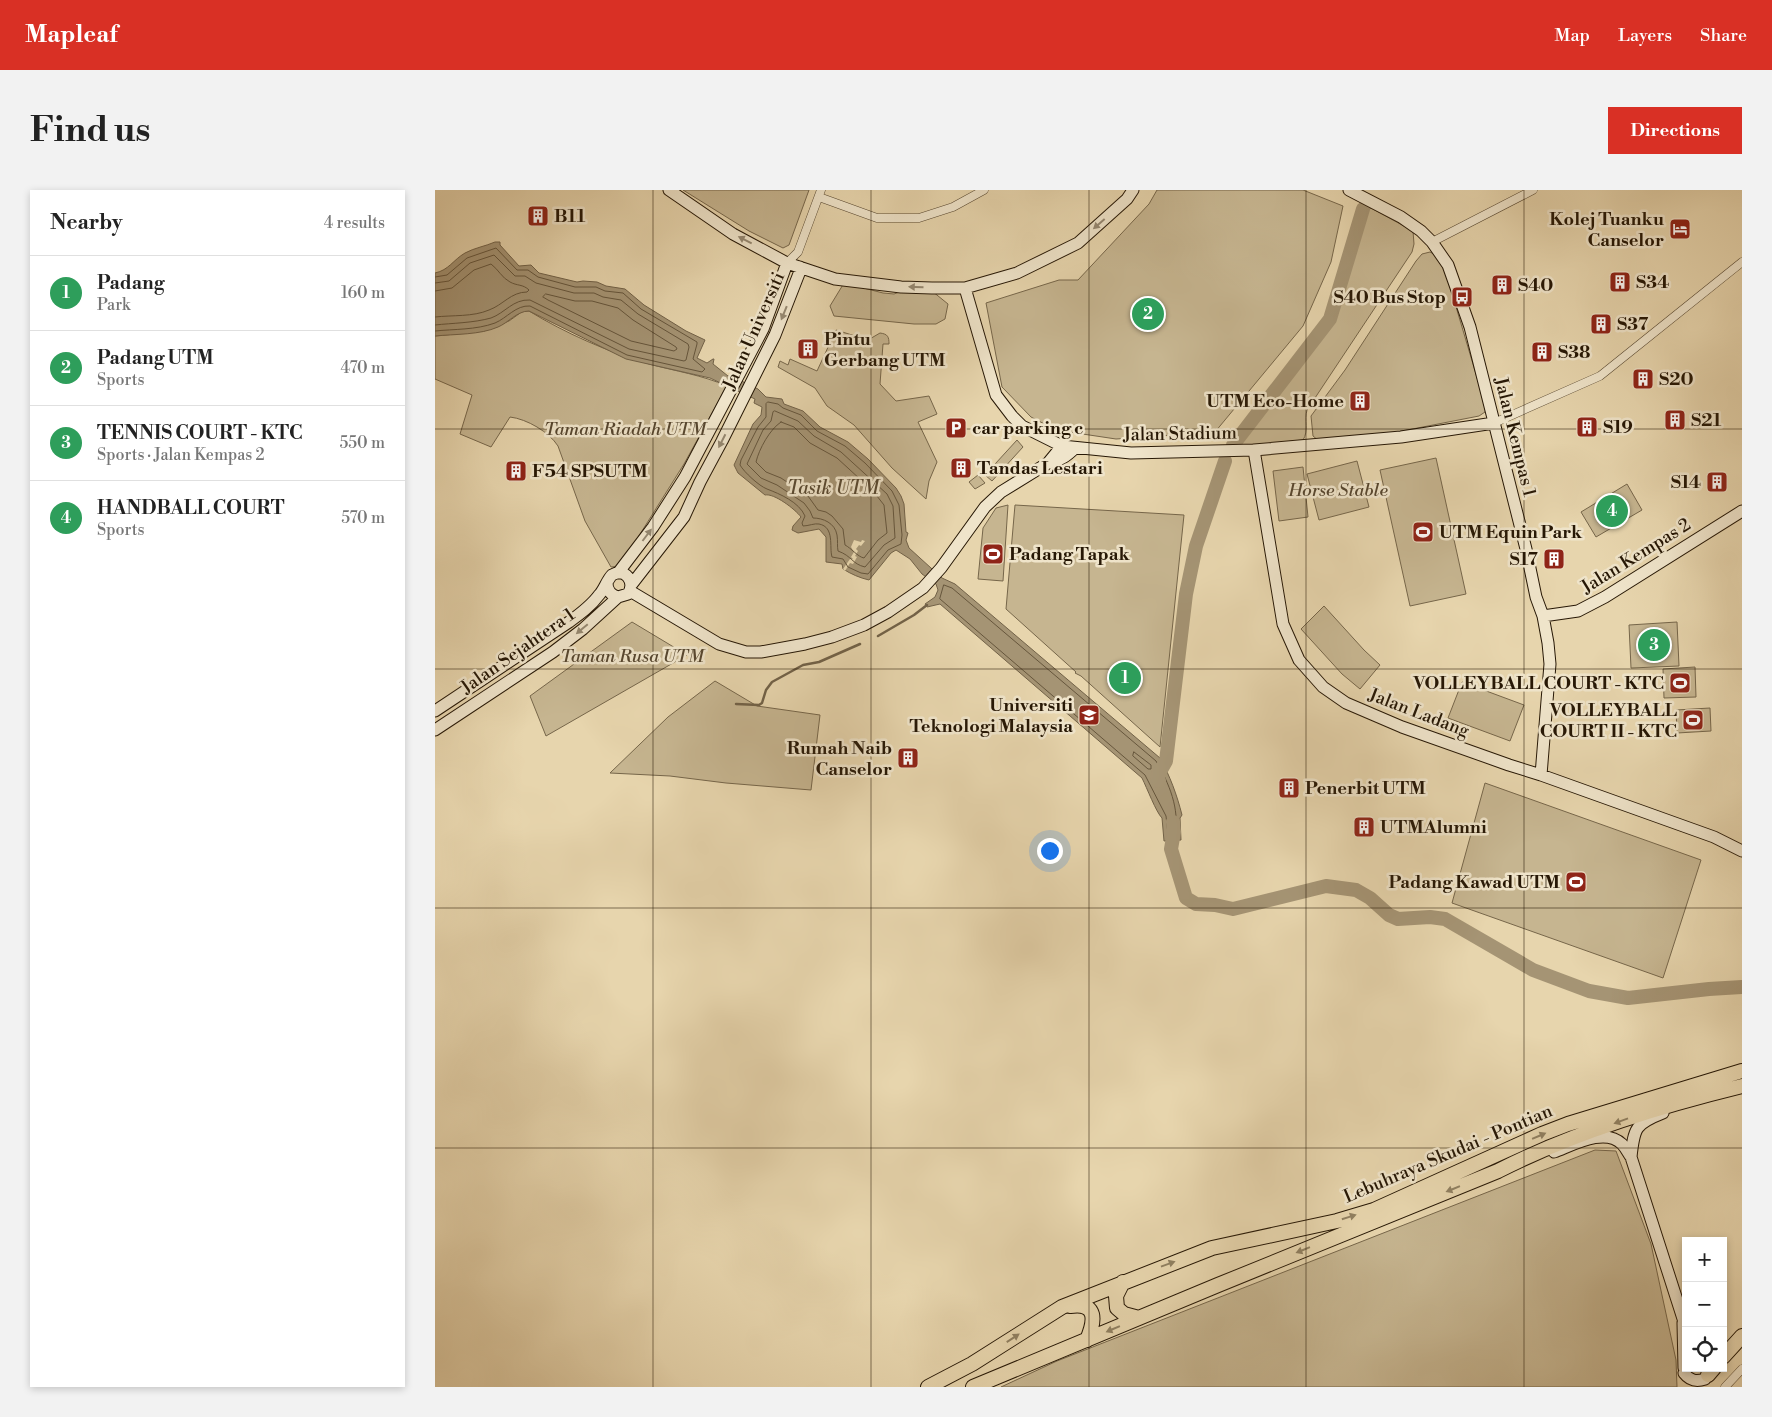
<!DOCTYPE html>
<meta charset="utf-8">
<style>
:root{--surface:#fff;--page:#f2f2f2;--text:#222;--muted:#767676;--line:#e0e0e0;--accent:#d93025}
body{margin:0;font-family:"Libre Bodoni",serif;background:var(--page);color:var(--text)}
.controls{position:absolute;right:15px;bottom:15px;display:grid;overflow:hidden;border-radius:0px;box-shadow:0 2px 8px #0003}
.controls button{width:45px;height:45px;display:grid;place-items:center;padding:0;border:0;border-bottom:1px solid var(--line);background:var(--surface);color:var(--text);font:25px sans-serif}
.you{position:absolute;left:614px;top:660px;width:18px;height:18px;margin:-12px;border:4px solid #fff;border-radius:50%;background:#1a73e8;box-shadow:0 0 0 8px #1a73e833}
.badge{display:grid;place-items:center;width:32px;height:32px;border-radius:50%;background:var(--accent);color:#fff;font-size:16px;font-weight:700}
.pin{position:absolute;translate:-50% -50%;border:2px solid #fff;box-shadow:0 1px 5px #0006}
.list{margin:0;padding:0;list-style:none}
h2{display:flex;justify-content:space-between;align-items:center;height:65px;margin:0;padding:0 20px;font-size:21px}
h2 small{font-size:16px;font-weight:400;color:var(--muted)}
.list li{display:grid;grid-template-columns:32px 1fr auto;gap:15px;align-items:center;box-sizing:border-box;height:75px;padding:0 20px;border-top:1px solid var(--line)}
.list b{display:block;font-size:19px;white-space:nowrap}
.list p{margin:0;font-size:16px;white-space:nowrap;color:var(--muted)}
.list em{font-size:16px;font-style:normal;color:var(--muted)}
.icon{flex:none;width:28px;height:28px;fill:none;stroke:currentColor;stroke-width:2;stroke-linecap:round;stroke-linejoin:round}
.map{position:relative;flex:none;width:1307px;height:1197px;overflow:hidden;border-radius:0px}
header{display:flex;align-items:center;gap:30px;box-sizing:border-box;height:70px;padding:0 25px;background:var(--accent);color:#fff}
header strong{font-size:24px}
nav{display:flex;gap:28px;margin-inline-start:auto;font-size:18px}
.intro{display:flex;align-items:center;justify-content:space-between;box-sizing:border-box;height:120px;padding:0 30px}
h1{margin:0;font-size:35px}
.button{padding:12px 22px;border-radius:0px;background:var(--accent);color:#fff;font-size:18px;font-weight:700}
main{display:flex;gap:30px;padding:0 30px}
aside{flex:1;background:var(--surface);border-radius:0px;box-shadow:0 2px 8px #0003}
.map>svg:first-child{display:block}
.green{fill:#c6b590;stroke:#76664a}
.water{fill:#a59474;stroke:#726248}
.pier{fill:#e7d5ad}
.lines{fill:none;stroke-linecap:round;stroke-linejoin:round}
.shore{stroke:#66563c;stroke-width:1}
.stream{stroke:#726248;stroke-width:2.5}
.river{stroke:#a59474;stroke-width:14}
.street-casing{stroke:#56462f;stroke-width:9}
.secondary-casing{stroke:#261705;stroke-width:13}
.highway-casing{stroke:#261705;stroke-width:16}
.street{stroke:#efe4ca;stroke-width:8}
.secondary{stroke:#efe4ca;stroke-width:11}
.highway{stroke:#e7d5ad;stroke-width:14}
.oneway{fill:#958871}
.oneway2{fill:#908061}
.grid{fill:none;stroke:#261705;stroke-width:1;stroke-opacity:0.55}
.labels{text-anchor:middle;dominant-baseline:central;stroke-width:5;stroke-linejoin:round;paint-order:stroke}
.poi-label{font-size:18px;font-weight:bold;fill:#261705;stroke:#efe4ca;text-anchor:start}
.street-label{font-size:18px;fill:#261705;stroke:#efe4ca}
.park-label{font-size:18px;font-style:italic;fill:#56462f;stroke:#efe4ca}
.water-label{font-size:19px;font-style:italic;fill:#594931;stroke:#efe4ca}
</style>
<header>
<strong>Mapleaf</strong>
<nav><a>Map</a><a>Layers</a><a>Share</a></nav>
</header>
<div class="intro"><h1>Find us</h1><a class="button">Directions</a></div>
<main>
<aside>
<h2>Nearby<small>4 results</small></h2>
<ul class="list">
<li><span class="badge" style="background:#2e9e5b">1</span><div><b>Padang</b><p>Park</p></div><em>160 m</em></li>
<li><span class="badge" style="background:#2e9e5b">2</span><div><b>Padang UTM</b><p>Sports</p></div><em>470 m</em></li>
<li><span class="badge" style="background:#2e9e5b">3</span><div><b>TENNIS COURT - KTC</b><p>Sports · Jalan Kempas 2</p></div><em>550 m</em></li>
<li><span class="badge" style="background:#2e9e5b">4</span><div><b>HANDBALL COURT</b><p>Sports</p></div><em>570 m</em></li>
</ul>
</aside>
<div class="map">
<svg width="1307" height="1197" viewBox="0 0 1307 1197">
<rect width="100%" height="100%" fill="#e7d5ad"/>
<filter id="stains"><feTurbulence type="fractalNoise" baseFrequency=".004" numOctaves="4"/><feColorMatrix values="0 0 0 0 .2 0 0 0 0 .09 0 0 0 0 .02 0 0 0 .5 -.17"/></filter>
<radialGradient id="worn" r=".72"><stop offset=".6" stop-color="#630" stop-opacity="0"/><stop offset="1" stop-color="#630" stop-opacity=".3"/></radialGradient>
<path class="green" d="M 248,0 L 374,0 L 354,55 L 348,58 L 314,41 Z
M 722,0 L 868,0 L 908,16 L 896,72 L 868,136 L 780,242 L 681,249 L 621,240 L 596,227 L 567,197 L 551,113 L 624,90 L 643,90 L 714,14 Z
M 936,18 L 978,41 L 979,54 L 977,62 L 872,220 C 869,230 874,241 868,250 L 799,257 L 899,129 L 931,21 Z
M 995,62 L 1001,65 L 1011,83 L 1051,218 L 1050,222 L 1044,226 L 957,243 L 884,251 L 878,246 L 876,226 L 910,180 L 981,71 L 987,64 Z
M 409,93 L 448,103 L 459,104 L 467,101 L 497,101 L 513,114 L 510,129 L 501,134 L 479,134 L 399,126 L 395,116 Z
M 88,121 L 94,121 C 130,143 173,162 214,174 C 240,181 267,185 292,196 L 249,274 L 185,376 L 176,377 L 150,331 L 123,256 C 114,242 92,229 75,227 L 56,257 L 25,244 L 37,205 L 0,189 L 0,146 L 49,141 L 74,131 Z
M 401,140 L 433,150 L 445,143 C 453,144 454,147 454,154 L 448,154 L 445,194 L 461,211 L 494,206 L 502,224 L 483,232 L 502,272 L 494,291 L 491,309 L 457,278 L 419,235 L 392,216 L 380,198 L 343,177 L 345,171 L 353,175 L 355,169 L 382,181 Z
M 582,250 L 588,257 L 557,291 L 550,285 Z
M 1001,268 L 1031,404 L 975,416 L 945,280 Z
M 922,271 L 934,317 L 884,330 L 872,284 Z
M 868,277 L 873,327 L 844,331 L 838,281 Z
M 543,285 L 550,293 L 540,299 L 534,292 Z
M 1192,294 L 1207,320 L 1161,347 L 1146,322 Z
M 573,315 L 568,391 L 543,389 L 548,338 L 561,318 Z
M 580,315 L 749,325 L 725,557 L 646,486 L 640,483 L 641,482 L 571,419 Z
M 889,416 L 929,460 L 945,475 L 925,499 L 907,484 L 866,439 Z
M 197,432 L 252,465 L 111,546 L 95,506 Z
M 1242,432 L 1244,476 L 1196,478 L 1194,435 Z
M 1260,477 L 1261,507 L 1229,508 L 1228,479 Z
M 280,491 L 322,516 L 385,525 L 376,600 L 291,593 L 235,586 L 175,583 L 233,527 Z
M 1027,492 L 1089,515 L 1075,551 L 1013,528 Z
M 1275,518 L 1276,541 L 1242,543 L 1241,520 Z
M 1050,593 L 1266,670 L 1228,788 L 1017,713 Z
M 1160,960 L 1181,961 L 1216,1054 L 1241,1170 L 1242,1197 L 566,1197 L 622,1171 Z"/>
<path class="water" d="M 60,52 L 65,52 L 65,55 L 84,76 L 96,75 L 104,83 L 142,92 L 148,91 L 162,92 L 171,96 L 190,99 L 209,115 L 251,141 L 270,150 L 262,168 L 272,173 L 278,169 L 279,169 L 278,174 L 293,186 L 296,186 L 323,199 L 331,207 L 347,209 L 349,214 L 368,221 L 385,237 L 413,252 L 433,269 L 461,298 L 466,306 L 469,314 L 471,342 L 473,343 L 471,350 L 474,358 L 507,388 L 520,394 L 725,568 C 735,586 742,605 747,625 L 745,628 L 746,650 L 729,651 L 727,628 C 721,622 712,598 707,588 L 505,414 L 492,417 L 490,414 L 500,407 L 503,400 L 501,394 L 487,384 L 475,369 L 461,360 L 456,363 L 434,390 C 425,388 416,384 408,379 L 407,374 L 391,372 L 391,347 L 384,339 L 363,343 L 357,340 L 358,336 L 366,327 C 360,319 339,303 330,305 L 303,283 L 299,275 L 318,234 L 326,225 L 327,217 L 319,213 L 320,209 L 275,188 L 191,169 L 94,121 C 82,121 73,133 63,137 C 45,145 20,144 0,146 L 0,83 C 14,80 18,70 30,63 C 39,58 51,56 60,52 Z"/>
<path class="pier" d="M 419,350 L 426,352 L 427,350 L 430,351 L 426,356 L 424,355 L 421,359 L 423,361 L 420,366 L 422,367 L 418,374 L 415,373 L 410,381 L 408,379 L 415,369 L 418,369 L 416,367 L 419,362 L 416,357 Z"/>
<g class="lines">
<path class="shore" d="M 0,87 L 12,85 L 32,68 L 61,58 L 82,80 L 93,80 L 103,87 L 140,97 L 161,97 L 170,101 L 188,103 L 206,119 L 262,152 L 262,154 L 258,169 L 270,179 L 267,182 L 192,165 L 95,116 C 81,115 72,128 60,133 C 41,140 19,139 0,141
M 0,93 L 14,91 L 35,73 L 59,65 L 80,86 L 90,86 L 101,93 L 139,103 L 159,103 L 168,107 L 186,110 L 203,124 L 253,154 L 254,157 L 251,170 L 249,171 L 194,159 L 95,110 C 78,109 70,123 56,128 C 38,133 18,133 0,135
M 0,101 L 17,98 L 39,80 L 56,74 C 63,79 67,88 75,92 C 82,96 88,94 94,100 L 92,102 C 76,102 68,115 54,120 C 38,127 17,125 0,127
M 111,104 L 140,111 L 157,111 L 183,118 L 198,130 L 241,157 L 242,159 L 239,161 L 196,151 L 113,110 L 108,107 Z
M 333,212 L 343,214 L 348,218 L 366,225 L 382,241 L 410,256 L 430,273 L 457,301 L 464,315 L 467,345 L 466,354 L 453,360 L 433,384 L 426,383 L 413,377 L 408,369 L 397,367 C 394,357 400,337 384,334 C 380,333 373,336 368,336 L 367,333 L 370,326 C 364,312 345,304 332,299 C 324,296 309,282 305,275 L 306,270 L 323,237 L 331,227 L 331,214 Z
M 340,221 L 363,231 L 379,246 L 406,262 L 452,304 L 458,316 L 460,348 L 449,355 L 430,377 C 417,374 417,366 403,361 C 402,356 403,351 402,345 C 400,333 388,328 378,328 L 375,321 L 369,313 L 342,295 L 326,288 L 312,274 L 328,240 L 336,231 L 338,222 Z
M 346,232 L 359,237 L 375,253 L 402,268 L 438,301 L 449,315 L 452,343 L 443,350 L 429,368 C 423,367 416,358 410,355 L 408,339 L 397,326 L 391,322 L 383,320 L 373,306 L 346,288 L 331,282 L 321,272 C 324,259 335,239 346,232 Z
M 509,395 L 517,398 L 721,571 C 734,593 745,619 740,645 L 733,644 L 731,626 L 710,585 L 505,409 Z
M 699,562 L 716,575 L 716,579 L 713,579 L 698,566 Z"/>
<path class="stream" d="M 443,446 L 479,425 L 492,415
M 301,514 L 324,515 L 327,513 L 331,500 L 337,492 L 368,475 L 384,472 L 425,454"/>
<path class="river" d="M 798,255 L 895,129 L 928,19
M 724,591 L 722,587 L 731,571 L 751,404 L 761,356 L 790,271
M 738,632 L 739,642 L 736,659 L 751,708 L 761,714 L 780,715 L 798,719 L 891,696 L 921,700 L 935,708 L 954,725 L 963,729 L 995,727 L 1010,729 L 1098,780 L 1154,801 L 1193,808 L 1274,799 L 1307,797"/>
<g class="street-casing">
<path id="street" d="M 384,7 L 442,28 L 484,28 L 518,17 L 549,0
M 997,52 L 1098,0
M 352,73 L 363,62 L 386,0
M 1059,233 L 1165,186 L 1307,72
M 1290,1197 L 1307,1179"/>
</g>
<g class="secondary-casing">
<path id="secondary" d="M 234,0 L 298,44 L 352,73 L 400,89 L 466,97 L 497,98 L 530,98 L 582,83 L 643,53 L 692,9 L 698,0
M 914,0 L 966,27 L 986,41 L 997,52 L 1013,75 L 1035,137 L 1091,359 L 1101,407 L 1108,426 L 1113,453 L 1115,474 L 1106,585
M 530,98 L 561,205 L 577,226 L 587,236 L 627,256 L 696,263 L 819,260 L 966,247 L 1059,233
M 819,260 L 848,434 L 864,470 L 888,497 L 911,513 L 967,537 L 1074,575 L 1106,585 L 1279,647 L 1307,661
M 613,273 C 625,271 632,266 640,258
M 183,383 L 218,337 L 250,287 L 328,139 L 352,73
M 197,394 L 249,327 L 265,292 L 287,251 L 340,145 L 365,81 L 365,77
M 195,401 L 284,454 L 311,462 L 326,462 L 370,454 L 397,447 L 429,435 L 453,422 L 488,398 L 506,378 L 550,317 L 566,302 L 613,273 L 627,256
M 1108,426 L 1143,421 L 1170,407 L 1307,321
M 0,521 L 134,432 C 145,424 156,416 164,405 C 169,400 172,390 177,385 C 190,377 201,392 193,404 L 183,407 C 176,405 172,401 172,393
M 0,540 L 118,462 L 148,439 L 183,407
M 1119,962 C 1138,955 1170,937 1187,954 C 1191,958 1193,963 1196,967 L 1251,1138
M 1196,967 C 1199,938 1200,934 1228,923
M 1248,1133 L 1249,1178
M 1249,1183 C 1255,1191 1261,1192 1270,1189"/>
</g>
<g class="highway-casing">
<path id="highway" d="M 688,1092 L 681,1106 L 682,1118 L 689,1124 L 704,1128
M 635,1116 C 663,1112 660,1131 652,1150
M 1288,1167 L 1307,1146
M 1273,1185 L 1279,1178
M 493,1197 L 537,1174 L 627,1117 L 777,1058 L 902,1031 L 939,1020 L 1107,944 L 1133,934 L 1307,881
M 538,1197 L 783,1095 L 1063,981 C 1139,942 1225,916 1307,896"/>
</g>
<use href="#street" class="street"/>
<use href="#secondary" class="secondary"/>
<use href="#highway" class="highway"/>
</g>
<defs><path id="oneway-solid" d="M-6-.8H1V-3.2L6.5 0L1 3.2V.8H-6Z" transform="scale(1.25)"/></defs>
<g class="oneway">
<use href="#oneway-solid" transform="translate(664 34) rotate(139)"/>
<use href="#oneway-solid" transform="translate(310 50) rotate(-153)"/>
<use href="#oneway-solid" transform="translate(481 97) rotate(-178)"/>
<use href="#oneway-solid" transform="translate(349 123) rotate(112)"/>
<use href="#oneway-solid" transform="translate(287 251) rotate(117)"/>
<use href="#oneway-solid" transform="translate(212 345) rotate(-53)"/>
<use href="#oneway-solid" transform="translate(147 439) rotate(140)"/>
</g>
<g class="oneway2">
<use href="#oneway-solid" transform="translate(1186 931) rotate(160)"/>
<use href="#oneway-solid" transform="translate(1104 946) rotate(-23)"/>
<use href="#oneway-solid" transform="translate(1018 999) rotate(158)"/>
<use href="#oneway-solid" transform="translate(914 1027) rotate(-17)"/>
<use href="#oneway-solid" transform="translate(868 1060) rotate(158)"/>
<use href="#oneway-solid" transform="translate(733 1074) rotate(-20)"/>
<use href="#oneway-solid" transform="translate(678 1139) rotate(157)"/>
<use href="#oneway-solid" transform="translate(578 1148) rotate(-33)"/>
</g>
<path class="grid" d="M 218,0 L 218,1197M 436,0 L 436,1197M 654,0 L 654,1197M 871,0 L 871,1197M 1089,0 L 1089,1197M 0,239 L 1307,239M 0,479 L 1307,479M 0,718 L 1307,718M 0,958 L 1307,958"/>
<defs>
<g id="building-square" transform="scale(1.125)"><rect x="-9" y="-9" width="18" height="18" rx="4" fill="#8f2418" stroke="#efe4ca"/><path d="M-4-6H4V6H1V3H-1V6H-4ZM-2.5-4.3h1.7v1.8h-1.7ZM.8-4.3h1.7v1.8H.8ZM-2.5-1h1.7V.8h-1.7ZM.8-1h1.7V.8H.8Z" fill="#fff"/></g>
<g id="hotel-square" transform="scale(1.125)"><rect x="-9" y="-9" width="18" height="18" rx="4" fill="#8f2418" stroke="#efe4ca"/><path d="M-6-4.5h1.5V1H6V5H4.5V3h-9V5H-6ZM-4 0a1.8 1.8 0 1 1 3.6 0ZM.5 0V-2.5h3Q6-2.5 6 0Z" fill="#fff"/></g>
<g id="bus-square" transform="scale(1.125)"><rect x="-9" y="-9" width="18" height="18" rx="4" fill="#8f2418" stroke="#efe4ca"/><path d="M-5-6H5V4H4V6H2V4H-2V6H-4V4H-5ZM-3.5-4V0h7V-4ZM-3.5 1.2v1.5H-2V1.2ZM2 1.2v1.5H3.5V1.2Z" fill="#fff"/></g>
<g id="parking-square" transform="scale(1.125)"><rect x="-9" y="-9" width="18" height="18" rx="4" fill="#8f2418" stroke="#efe4ca"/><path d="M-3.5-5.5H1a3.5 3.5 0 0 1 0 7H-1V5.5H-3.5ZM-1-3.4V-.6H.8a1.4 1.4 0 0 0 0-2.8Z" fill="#fff"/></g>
<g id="stadium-square" transform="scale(1.125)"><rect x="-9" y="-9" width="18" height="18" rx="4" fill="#8f2418" stroke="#efe4ca"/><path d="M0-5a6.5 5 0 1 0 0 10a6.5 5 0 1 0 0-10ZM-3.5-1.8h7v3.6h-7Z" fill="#fff"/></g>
<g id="university-square" transform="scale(1.125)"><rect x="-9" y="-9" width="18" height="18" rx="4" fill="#8f2418" stroke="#efe4ca"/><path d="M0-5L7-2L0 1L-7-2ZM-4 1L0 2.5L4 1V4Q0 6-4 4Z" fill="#fff"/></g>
</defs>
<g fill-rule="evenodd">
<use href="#building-square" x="103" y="26"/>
<use href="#hotel-square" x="1245" y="39"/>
<use href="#building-square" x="1185" y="92"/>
<use href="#building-square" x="1067" y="95"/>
<use href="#bus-square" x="1027" y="107"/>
<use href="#building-square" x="1166" y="134"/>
<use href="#building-square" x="373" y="159"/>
<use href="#building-square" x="1107" y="162"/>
<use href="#building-square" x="1208" y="189"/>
<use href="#building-square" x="925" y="211"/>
<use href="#building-square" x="1240" y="230"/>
<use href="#building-square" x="1152" y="237"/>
<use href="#parking-square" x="521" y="238"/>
<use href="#building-square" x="526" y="278"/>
<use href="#building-square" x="81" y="281"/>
<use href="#building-square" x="1282" y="292"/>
<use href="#stadium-square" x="988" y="342"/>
<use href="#stadium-square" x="558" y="364"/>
<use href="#building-square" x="1119" y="369"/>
<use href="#stadium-square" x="1245" y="493"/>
<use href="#university-square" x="654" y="525"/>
<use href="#stadium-square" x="1258" y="530"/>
<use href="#building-square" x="473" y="568"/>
<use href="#building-square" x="854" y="598"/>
<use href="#building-square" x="929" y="637"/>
<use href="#stadium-square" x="1141" y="692"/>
</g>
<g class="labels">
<g class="poi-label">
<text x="119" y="26">B11</text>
<text x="1229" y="29" text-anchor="end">Kolej Tuanku<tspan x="1229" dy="21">Canselor</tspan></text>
<text x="1201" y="92">S34</text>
<text x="1083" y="95">S40</text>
<text x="1011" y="107" text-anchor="end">S40 Bus Stop</text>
<text x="1182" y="134">S37</text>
<text x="389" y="149">Pintu<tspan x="389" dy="21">Gerbang UTM</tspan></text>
<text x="1123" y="162">S38</text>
<text x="1224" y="189">S20</text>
<text x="909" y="211" text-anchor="end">UTM Eco-Home</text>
<text x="1256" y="230">S21</text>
<text x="1168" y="237">S19</text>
<text x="537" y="238">car parking c</text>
<text x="542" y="278">Tandas Lestari</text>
<text x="97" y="281">F54 SPSUTM</text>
<text x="1266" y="292" text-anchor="end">S14</text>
<text x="1004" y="342">UTM Equin Park</text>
<text x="574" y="364">Padang Tapak</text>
<text x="1103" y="369" text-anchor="end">S17</text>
<text x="1229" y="493" text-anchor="end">VOLLEYBALL COURT - KTC</text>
<text x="638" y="515" text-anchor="end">Universiti<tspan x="638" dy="21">Teknologi Malaysia</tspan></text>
<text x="1242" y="520" text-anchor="end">VOLLEYBALL<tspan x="1242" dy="21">COURT II - KTC</tspan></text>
<text x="457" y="558" text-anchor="end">Rumah Naib<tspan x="457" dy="21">Canselor</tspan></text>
<text x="870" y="598">Penerbit UTM</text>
<text x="945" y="637">UTMAlumni</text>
<text x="1125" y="692" text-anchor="end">Padang Kawad UTM</text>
</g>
<g class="street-label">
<text transform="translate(319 141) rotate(-66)">Jalan Universiti</text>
<text transform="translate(745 244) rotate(-1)">Jalan Stadium</text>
<text transform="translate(1080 247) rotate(76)">Jalan Kempas 1</text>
<text transform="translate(1201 366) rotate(-32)">Jalan Kempas 2</text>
<text transform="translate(83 461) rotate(-35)">Jalan Sejahtera 1</text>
<text transform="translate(984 523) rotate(21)">Jalan Ladang</text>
<text transform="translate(1013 964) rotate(-23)">Lebuhraya Skudai - Pontian</text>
</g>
<g class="park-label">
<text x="190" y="239">Taman Riadah UTM</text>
<text x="903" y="300">Horse Stable</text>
<text x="197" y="466">Taman Rusa UTM</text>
</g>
<g class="water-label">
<text x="398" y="298">Tasik UTM</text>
</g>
</g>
<rect width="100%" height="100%" filter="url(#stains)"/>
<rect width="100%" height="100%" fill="url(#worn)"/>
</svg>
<div class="controls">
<button>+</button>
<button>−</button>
<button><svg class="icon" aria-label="locate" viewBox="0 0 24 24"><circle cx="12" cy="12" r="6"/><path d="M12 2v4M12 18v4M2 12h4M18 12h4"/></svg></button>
</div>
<div class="you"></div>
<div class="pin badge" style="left:690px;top:488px;background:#2e9e5b">1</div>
<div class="pin badge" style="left:713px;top:124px;background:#2e9e5b">2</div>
<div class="pin badge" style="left:1219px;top:455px;background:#2e9e5b">3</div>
<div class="pin badge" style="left:1177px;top:321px;background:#2e9e5b">4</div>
</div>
</main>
